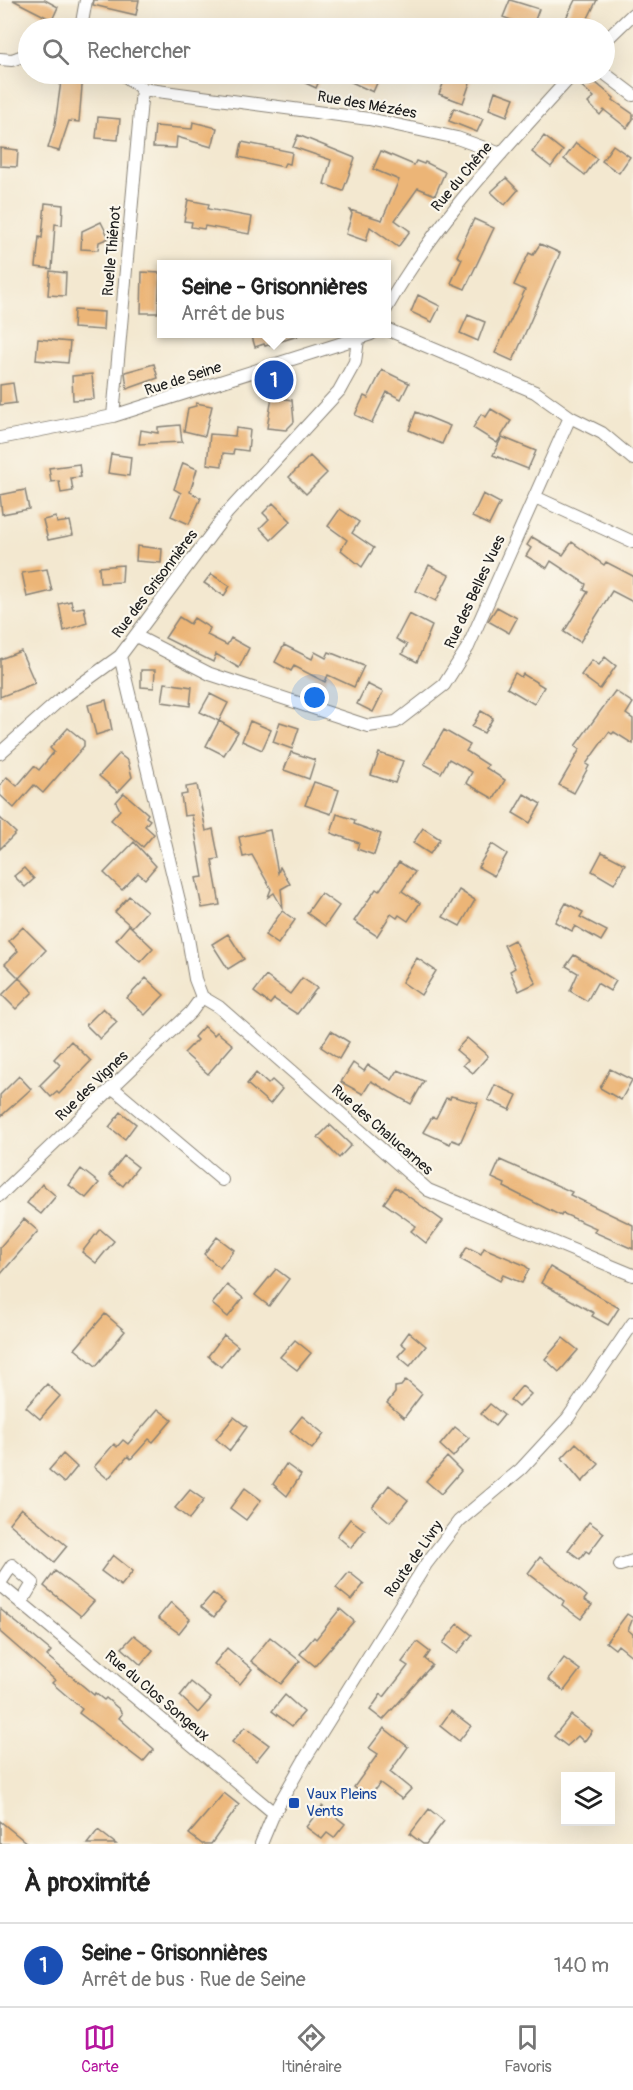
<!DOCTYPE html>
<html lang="fr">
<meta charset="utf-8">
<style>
:root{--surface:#fff;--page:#f6f6f6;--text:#222;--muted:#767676;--line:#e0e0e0;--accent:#b5179e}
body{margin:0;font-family:Pangolin,sans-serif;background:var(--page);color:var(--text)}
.controls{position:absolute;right:18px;bottom:18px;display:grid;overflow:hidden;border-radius:0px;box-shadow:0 6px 24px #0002}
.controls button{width:54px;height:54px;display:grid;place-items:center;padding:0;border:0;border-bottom:2px solid var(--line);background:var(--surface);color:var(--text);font:30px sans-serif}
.you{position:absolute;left:315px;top:698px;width:21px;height:21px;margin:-15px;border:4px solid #fff;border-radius:50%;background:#1a73e8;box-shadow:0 0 0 9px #1a73e833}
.badge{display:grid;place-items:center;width:39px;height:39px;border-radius:50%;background:var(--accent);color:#fff;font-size:20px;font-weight:700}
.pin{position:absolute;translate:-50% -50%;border:3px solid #fff;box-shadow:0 2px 6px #0006}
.popup{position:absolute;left:157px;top:260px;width:234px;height:78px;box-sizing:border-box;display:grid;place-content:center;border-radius:0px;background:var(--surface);filter:drop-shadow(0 2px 4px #0005);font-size:20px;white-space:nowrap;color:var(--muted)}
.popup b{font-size:22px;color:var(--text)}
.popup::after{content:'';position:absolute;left:50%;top:100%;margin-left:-12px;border:12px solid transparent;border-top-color:var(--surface)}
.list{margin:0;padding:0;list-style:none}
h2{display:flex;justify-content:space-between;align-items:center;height:78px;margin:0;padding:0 24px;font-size:26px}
h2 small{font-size:20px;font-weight:400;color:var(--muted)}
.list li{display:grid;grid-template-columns:39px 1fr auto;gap:18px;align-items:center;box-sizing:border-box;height:84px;padding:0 24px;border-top:2px solid var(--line)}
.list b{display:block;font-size:22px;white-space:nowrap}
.list p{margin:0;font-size:20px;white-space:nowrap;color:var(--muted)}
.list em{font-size:20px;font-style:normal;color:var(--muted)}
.icon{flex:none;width:33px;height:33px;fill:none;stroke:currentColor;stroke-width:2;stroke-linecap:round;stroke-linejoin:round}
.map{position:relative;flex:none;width:633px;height:1844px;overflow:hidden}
.search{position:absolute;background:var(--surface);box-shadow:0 6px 24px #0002;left:18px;right:18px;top:18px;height:66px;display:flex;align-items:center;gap:15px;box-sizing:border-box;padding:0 21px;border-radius:33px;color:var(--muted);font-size:22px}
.sheet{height:162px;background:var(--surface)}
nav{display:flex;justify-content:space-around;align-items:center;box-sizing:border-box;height:84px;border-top:2px solid var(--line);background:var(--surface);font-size:16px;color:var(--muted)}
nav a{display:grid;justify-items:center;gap:3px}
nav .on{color:var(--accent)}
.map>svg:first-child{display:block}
.building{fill:#ecb577}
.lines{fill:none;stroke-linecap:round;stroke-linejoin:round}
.minor-casing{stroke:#888276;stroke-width:14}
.minor{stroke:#fff;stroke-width:12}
.transit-dot{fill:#1a4fb4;stroke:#fbf7ec;stroke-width:2}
.labels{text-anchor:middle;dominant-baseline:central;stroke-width:4.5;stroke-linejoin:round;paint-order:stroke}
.street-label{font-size:15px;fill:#1c1c1c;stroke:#fbf7ec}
.transit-label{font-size:15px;fill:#164399;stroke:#fbf7ec;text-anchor:start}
</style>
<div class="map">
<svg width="633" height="1844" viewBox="0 0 633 1844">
<rect width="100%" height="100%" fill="#fbf7ec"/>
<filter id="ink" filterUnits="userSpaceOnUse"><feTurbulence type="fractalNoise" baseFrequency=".0167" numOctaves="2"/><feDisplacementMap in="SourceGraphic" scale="12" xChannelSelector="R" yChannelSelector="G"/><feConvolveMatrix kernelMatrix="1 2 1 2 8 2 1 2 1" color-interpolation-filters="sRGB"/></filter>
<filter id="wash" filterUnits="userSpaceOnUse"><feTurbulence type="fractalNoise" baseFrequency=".008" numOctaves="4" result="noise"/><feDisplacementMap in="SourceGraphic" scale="24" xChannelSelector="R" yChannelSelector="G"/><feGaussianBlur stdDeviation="1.35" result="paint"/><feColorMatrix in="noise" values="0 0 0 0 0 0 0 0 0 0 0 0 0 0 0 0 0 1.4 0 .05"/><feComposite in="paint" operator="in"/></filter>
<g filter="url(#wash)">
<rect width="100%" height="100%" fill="#f3e8d0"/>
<g id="blocks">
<path class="building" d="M 13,0 L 45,0 L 58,7 L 52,20 Z
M 94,0 L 139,0 L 136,15 L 93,5 Z
M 510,0 L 539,9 L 532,28 L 503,17 Z
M 575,0 L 597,0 L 583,28 L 561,28 Z
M 62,74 L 83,74 L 79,122 L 69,121 L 59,151 L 48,148 L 55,125 Z
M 286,74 L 322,74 L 316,88 Z
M 355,74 L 381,74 L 373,92 L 351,82 Z
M 447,74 L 471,80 L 463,103 L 439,94 Z
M 590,78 L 614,98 L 613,100 L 633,114 L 633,119 L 627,128 L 604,110 L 600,115 L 588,103 L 594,97 L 577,82 Z
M 495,91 L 514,98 L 507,116 L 489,109 Z
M 454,108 L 483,119 L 477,132 L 449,121 Z
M 98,117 L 120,119 L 118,140 L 96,138 Z
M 193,122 L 217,128 L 212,147 L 177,137 L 176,148 L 153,147 L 155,126 L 192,129 Z
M 298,135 L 355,158 L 343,191 L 324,184 L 331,160 L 293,147 Z
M 544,136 L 563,151 L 551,167 L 532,152 Z
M 242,142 L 292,152 L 290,164 L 285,163 L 283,167 L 239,157 Z
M 576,143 L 597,159 L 585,175 L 564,159 Z
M 613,145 L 630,157 L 619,173 L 602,161 Z
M 0,148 L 18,150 L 17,167 L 0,166 Z
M 381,151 L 414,165 L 416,161 L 424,164 L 425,162 L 445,172 L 435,195 L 418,188 L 395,220 L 410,231 L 398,247 L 370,227 L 366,241 L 346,234 L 352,214 L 350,210 L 382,220 L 399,180 L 373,169 Z
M 506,178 L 518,190 L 505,205 L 491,192 Z
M 188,200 L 209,204 L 208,209 L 252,217 L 249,234 L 205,226 L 204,229 L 191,227 L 192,222 L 184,221 Z
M 45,203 L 63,205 L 62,225 L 55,224 L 52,269 L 36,267 L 39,237 L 42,238 Z
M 474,219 L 494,228 L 465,289 L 451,283 L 462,259 L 457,256 Z
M 101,222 L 109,238 L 99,242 L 98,250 L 81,249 L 82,231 Z
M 540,244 L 560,253 L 513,361 L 495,353 L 525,290 L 514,285 L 529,253 L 533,255 Z
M 50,271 L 66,273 L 65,296 L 48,295 Z
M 142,272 L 160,273 L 158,313 L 141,313 Z
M 418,295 L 440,306 L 432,322 L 411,312 Z
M 74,310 L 104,312 L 103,330 L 73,328 Z
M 468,315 L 485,322 L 478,341 L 460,333 Z
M 251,333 L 297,333 L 298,336 L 265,346 L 264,344 L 255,347 Z
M 38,339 L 70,342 L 68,363 L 36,360 Z
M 154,364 L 158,378 L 127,389 L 125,372 Z
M 382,370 L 409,383 L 401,399 L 387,392 L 372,423 L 355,415 L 364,396 L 368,398 Z
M 92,374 L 94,399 L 73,400 L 72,376 Z
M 13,383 L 16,403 L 0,405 L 0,385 Z
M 272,397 L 292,400 L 294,422 L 286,430 L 267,428 Z
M 196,403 L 212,406 L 205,436 L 184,431 L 188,408 L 196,406 Z
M 491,409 L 511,421 L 497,443 L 473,428 L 481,414 L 486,417 Z
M 416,412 L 450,426 L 442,444 L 409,430 Z
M 180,425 L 182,442 L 139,444 L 141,430 L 158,433 L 158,427 Z
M 236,428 L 250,430 L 248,451 L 234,449 L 233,454 L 223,453 L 222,466 L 207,464 L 210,434 L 235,436 Z
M 502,437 L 536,451 L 528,469 L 493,455 Z
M 111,454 L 131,457 L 129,476 L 108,473 Z
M 310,456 L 327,473 L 306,494 L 289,477 Z
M 183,463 L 197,469 L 190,492 L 201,498 L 189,524 L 171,516 L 181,493 L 174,489 Z
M 79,464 L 81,477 L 71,478 L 73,491 L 61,493 L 59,481 L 51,482 L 49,468 Z
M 25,490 L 29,509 L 2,514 L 0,495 Z
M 483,494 L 500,503 L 489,525 L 472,517 Z
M 273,503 L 291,521 L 271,540 L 260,528 L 269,519 L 263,513 Z
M 340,509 L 359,522 L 352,533 L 374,548 L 362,567 L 341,550 L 347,540 L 328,526 Z
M 56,517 L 57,523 L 70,521 L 73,535 L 48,540 L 43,520 Z
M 532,537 L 563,555 L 572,542 L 604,565 L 606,562 L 633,576 L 633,602 L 612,591 L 580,642 L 564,632 L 588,592 L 584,590 L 586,584 L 551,561 L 547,568 L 526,556 L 531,548 L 527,545 Z
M 137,546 L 162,549 L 161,563 L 136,561 Z
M 123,565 L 122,582 L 100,583 L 99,567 Z
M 429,565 L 449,575 L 436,601 L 416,591 Z
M 47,569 L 52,591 L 27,597 L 22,573 Z
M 211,574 L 230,586 L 224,596 L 204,583 Z
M 71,601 L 73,609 L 84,607 L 87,623 L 64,631 L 59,604 Z
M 497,607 L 517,618 L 509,633 L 488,621 Z
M 409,614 L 432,626 L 417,662 L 402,654 L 407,645 L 396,639 Z
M 179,617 L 190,624 L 194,618 L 210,628 L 207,635 L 227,645 L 231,638 L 249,648 L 239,668 L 216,654 L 213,662 L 165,638 Z
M 284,645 L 312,659 L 315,652 L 326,658 L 329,652 L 364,666 L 354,687 L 328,675 L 325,682 L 294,666 L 291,671 L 275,662 Z
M 21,651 L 35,683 L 0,697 L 0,659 Z
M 605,657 L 616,666 L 600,689 L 581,675 L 592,660 L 599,665 Z
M 141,670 L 155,670 L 154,688 L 141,687 Z
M 515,673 L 521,677 L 523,674 L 544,687 L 534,704 L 507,688 Z
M 165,683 L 192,687 L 190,706 L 162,702 Z
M 367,684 L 383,692 L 373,712 L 357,704 Z
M 615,691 L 633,703 L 626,714 L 633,719 L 633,744 L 614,732 L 612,734 L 609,732 L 586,764 L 589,766 L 574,793 L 559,785 L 580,749 L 575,746 Z
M 210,694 L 228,703 L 219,721 L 238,732 L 224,755 L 206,746 L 219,721 L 200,712 Z
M 106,700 L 112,730 L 96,735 L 88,705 Z
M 481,711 L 493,718 L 484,733 L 472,727 Z
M 250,721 L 271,730 L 262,750 L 242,741 Z
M 280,722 L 299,728 L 292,749 L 273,742 Z
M 68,728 L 84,741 L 84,746 L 43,793 L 34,785 L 14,808 L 0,795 L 0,785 L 7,777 L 17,786 L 34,766 L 39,770 L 54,752 L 50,748 Z
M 444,730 L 470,745 L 466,751 L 488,765 L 486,768 L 505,780 L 494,799 L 466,783 L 472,772 L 449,759 L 441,773 L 424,764 Z
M 291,752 L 315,760 L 309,779 L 284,770 Z
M 379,753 L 403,761 L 395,783 L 371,775 Z
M 119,754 L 128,761 L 132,777 L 118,792 L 99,776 Z
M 314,782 L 339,790 L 331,814 L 305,805 Z
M 197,785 L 206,831 L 213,829 L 219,859 L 212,860 L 220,905 L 202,908 L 196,878 L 203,877 L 192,815 L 184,816 L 181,795 L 187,794 L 186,787 Z
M 124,793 L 148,814 L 146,817 L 150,820 L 145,826 L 154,834 L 143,847 L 111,820 L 120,810 L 116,802 Z
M 524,794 L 541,804 L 530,823 L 513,813 Z
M 337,814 L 355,820 L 354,824 L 381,834 L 374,855 L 357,849 L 359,843 L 331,833 Z
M 0,818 L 16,833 L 0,849 Z
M 423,828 L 440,839 L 430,854 L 413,843 Z
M 270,830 L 278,873 L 280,867 L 290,884 L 281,889 L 283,909 L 274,893 L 268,897 L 271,889 L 252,855 L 243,857 L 239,837 Z
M 134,842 L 156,866 L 145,879 L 138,873 L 122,890 L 104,873 Z
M 492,844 L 507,854 L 494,876 L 478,867 Z
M 602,852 L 625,864 L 614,884 L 592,871 Z
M 399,862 L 415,872 L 402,891 L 420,903 L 408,921 L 399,915 L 397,918 L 391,914 L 377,936 L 354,921 L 376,889 L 379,891 Z
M 24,868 L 34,879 L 25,887 L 14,876 Z
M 459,890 L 475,900 L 460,926 L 443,917 Z
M 321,893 L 339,906 L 325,926 L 307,913 Z
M 129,896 L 147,911 L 132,927 L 115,912 Z
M 566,903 L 583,912 L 580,917 L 607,931 L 601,941 L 575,926 L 572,931 L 555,922 Z
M 282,911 L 295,920 L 278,944 L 265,935 Z
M 129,925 L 153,948 L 140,962 L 116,940 Z
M 23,927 L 46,950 L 19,978 L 5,964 L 18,951 L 9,941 Z
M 228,934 L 244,959 L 228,969 L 212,944 Z
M 514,940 L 536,983 L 519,991 L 510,971 L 515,968 L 504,945 Z
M 574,955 L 616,981 L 610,991 L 597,983 L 587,1001 L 570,991 L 578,973 L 566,966 Z
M 417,958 L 436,971 L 421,995 L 402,982 Z
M 266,976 L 290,994 L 302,978 L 317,988 L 297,1014 L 274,999 L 270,1004 L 254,992 Z
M 19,978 L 33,992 L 16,1009 L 2,995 Z
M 146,978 L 164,995 L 145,1015 L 127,998 Z
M 103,1008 L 117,1022 L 100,1039 L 86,1025 Z
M 204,1026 L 214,1035 L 217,1032 L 233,1045 L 208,1074 L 184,1053 L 197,1040 L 194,1037 Z
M 331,1031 L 349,1042 L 339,1059 L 321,1047 Z
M 467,1038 L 488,1056 L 473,1073 L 463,1065 L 468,1060 L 456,1050 Z
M 71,1041 L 91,1061 L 59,1094 L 57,1092 L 51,1097 L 40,1085 L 60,1065 L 54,1059 Z
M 353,1063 L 364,1071 L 368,1065 L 392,1080 L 398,1070 L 424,1081 L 411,1104 L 371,1081 L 363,1094 L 341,1082 Z
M 610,1069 L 632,1080 L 621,1100 L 600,1088 Z
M 256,1073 L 268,1084 L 272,1080 L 282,1089 L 270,1104 L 247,1084 Z
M 19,1076 L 31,1089 L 0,1117 L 0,1095 Z
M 495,1085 L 517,1095 L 510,1110 L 488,1100 Z
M 451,1096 L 478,1103 L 460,1143 L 452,1140 L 450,1144 L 423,1132 L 432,1117 L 436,1118 L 446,1098 L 450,1099 Z
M 121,1112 L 136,1124 L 125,1139 L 109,1127 Z
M 330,1125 L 351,1145 L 339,1158 L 318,1137 Z
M 124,1156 L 138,1167 L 123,1186 L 109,1175 Z
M 500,1160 L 572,1192 L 570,1195 L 633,1225 L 633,1249 L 594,1232 L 596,1228 L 562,1213 L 561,1216 L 504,1187 L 505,1184 L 492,1178 Z
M 81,1169 L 99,1183 L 86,1198 L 69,1185 Z
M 42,1184 L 56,1196 L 41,1214 L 27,1203 Z
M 395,1187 L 443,1221 L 426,1243 L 411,1231 L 416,1226 L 384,1203 Z
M 24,1219 L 38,1231 L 0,1275 L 0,1247 Z
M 100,1229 L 114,1241 L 96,1263 L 82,1252 Z
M 217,1237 L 234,1250 L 220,1268 L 204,1254 Z
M 467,1247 L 481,1254 L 484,1248 L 524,1265 L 529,1269 L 522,1283 L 503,1275 L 500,1281 L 460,1259 Z
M 550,1267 L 619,1308 L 608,1325 L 592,1316 L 594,1313 L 541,1283 Z
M 276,1269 L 289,1279 L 269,1306 L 255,1295 Z
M 227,1285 L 243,1298 L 228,1317 L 212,1304 Z
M 105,1314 L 125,1331 L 96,1366 L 75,1349 Z
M 409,1332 L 426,1346 L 410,1366 L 398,1356 L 406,1347 L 401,1343 Z
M 224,1335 L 238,1346 L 221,1367 L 208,1356 Z
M 563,1338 L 578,1350 L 559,1372 L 545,1359 Z
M 295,1340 L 311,1353 L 297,1370 L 280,1357 Z
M 406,1380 L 422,1394 L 404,1418 L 387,1403 L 395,1393 L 395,1387 L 401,1386 Z
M 47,1384 L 60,1396 L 40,1419 L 26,1407 Z
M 522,1386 L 531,1394 L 518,1407 L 510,1400 Z
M 490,1404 L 504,1415 L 495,1426 L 481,1414 Z
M 158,1409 L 172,1420 L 153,1442 L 149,1439 L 131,1459 L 128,1456 L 108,1479 L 94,1467 L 114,1444 L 117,1447 L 123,1440 L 128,1444 Z
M 302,1416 L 324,1434 L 312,1449 L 290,1431 Z
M 234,1417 L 247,1427 L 230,1451 L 216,1439 Z
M 455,1427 L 469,1438 L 453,1457 L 440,1445 Z
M 576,1443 L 599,1464 L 582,1482 L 562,1458 Z
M 63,1454 L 77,1467 L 64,1483 L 49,1470 Z
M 447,1457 L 461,1471 L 441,1494 L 426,1481 Z
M 286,1464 L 301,1475 L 287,1496 L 273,1484 Z
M 389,1485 L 408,1500 L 390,1522 L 372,1507 Z
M 245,1488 L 261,1500 L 246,1520 L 230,1508 Z
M 190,1490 L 204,1500 L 189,1519 L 175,1508 Z
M 21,1508 L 67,1546 L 54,1562 L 9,1523 Z
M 350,1519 L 365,1530 L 351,1548 L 337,1536 Z
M 589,1522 L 604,1533 L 589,1553 L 586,1551 L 580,1559 L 568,1550 Z
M 113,1555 L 133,1571 L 121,1586 L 101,1571 Z
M 540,1557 L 587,1596 L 584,1600 L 592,1605 L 581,1619 L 562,1605 L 564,1601 L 528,1573 Z
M 55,1571 L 94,1601 L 81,1616 L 44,1586 Z
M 349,1572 L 364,1584 L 351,1600 L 336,1588 Z
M 213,1593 L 225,1603 L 214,1617 L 201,1607 Z
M 171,1602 L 190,1619 L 179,1633 L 158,1618 Z
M 0,1609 L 51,1651 L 47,1656 L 94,1695 L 95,1693 L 104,1700 L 106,1698 L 119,1709 L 122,1714 L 119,1718 L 154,1749 L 143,1762 L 79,1713 L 82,1709 L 52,1683 L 55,1680 L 0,1632 Z
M 340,1609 L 354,1621 L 315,1666 L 300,1654 L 314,1637 L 316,1639 Z
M 627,1614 L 633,1618 L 628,1630 L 633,1634 L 633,1657 L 618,1645 L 615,1649 L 606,1642 Z
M 458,1624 L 472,1635 L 457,1654 L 443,1643 Z
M 134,1635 L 153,1650 L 141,1665 L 122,1648 Z
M 270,1637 L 300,1661 L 281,1684 L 251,1661 Z
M 417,1642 L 430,1652 L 425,1659 L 432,1665 L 383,1720 L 370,1710 L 381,1694 L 384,1697 L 408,1666 L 402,1662 Z
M 227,1648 L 252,1669 L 240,1684 L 214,1664 Z
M 564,1658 L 580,1670 L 564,1691 L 548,1679 Z
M 191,1682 L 211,1698 L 198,1713 L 180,1696 Z
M 285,1695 L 304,1712 L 292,1726 L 272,1711 Z
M 451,1711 L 471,1726 L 459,1741 L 440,1726 Z
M 571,1715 L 592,1731 L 584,1742 L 578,1736 L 567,1746 L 554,1736 Z
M 245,1727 L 269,1745 L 256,1761 L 232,1742 Z
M 384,1728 L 408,1747 L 390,1772 L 411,1789 L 402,1799 L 380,1783 L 368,1798 L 354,1787 L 378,1754 L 369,1748 Z
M 224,1793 L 239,1805 L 211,1844 L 202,1844 L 189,1834 Z
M 322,1806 L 345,1824 L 334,1838 L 327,1833 L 322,1839 L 306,1827 Z
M 429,1809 L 444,1821 L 426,1844 L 423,1844 L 410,1834 Z
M 0,1821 L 28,1844 L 0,1844 Z
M 98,1830 L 116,1844 L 87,1844 Z"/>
</g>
</g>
<g filter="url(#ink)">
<use href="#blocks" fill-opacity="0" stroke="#888276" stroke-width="1.5"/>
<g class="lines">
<g class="minor-casing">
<path id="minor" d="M 81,28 L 86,0
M 604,42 L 633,14
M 0,59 L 12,60 L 28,54
M 604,73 L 633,95
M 123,74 L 142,89 L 369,119 L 457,138 L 501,154
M 386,309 C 436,220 506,148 573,74
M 386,329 L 535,392 L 570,417 L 602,433 L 633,459
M 113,416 L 142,89
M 0,438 L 113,416 L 371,334
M 535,497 L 633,542
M 136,636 L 210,674 L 368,726 L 396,722 L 444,685 L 468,647 L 570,417
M 0,753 L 62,698 L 120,656
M 202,997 L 195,979 L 188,938 L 120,656 L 227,513 L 339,391 L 355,362 L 358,339
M 202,997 L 219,1007 L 428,1190 L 633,1275
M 113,1088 L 222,1180
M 0,1195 L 191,1012 L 202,997
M 620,1565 L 633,1561
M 0,1583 L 12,1565 L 33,1583 L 21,1603
M 0,1585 L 274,1813
M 261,1844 L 274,1813 L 306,1757 L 426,1564 L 459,1521 L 521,1469 L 568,1418 L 633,1323"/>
</g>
<use href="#minor" class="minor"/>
</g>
</g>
<rect class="transit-dot" x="288" y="1797" width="12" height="12" rx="3"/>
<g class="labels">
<g class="street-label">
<text transform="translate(367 105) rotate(10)">Rue des Mézées</text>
<text transform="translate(462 177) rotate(-50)">Rue du Chêne</text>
<text transform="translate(112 251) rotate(-85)">Ruelle Thiénot</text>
<text transform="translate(183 379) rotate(-18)">Rue de Seine</text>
<text transform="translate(155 584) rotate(-53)">Rue des Grisonnières</text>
<text transform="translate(475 592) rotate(-65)">Rue des Belles Vues</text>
<text transform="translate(92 1086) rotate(-44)">Rue des Vignes</text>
<text transform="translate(382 1130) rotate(41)">Rue des Chalucarnes</text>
<text transform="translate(414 1559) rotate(-55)">Route de Livry</text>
<text transform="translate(157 1696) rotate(40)">Rue du Clos Songeux</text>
</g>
<g class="transit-label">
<text x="306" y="1794">Vaux Pleins<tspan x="306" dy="17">Vents</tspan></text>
</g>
</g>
</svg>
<div class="controls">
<button><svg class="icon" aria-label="layers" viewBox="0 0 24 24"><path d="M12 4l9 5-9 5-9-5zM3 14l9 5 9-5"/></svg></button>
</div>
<div class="you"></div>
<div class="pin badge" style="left:274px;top:380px;background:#1a4fb4">1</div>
<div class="popup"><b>Seine - Grisonnières</b>Arrêt de bus</div>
<div class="search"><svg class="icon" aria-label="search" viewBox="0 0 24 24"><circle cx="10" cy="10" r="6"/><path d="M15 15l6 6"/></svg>Rechercher</div>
</div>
<section class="sheet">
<h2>À proximité<small></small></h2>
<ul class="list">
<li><span class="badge" style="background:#1a4fb4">1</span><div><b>Seine - Grisonnières</b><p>Arrêt de bus · Rue de Seine</p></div><em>140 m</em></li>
</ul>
</section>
<nav>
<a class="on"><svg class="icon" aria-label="map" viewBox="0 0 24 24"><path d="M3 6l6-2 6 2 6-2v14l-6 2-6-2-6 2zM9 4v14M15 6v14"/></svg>Carte</a>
<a><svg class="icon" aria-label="directions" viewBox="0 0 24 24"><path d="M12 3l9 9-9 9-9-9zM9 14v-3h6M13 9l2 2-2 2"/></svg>Itinéraire</a>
<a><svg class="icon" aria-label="saved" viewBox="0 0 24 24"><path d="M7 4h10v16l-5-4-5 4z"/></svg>Favoris</a>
</nav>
